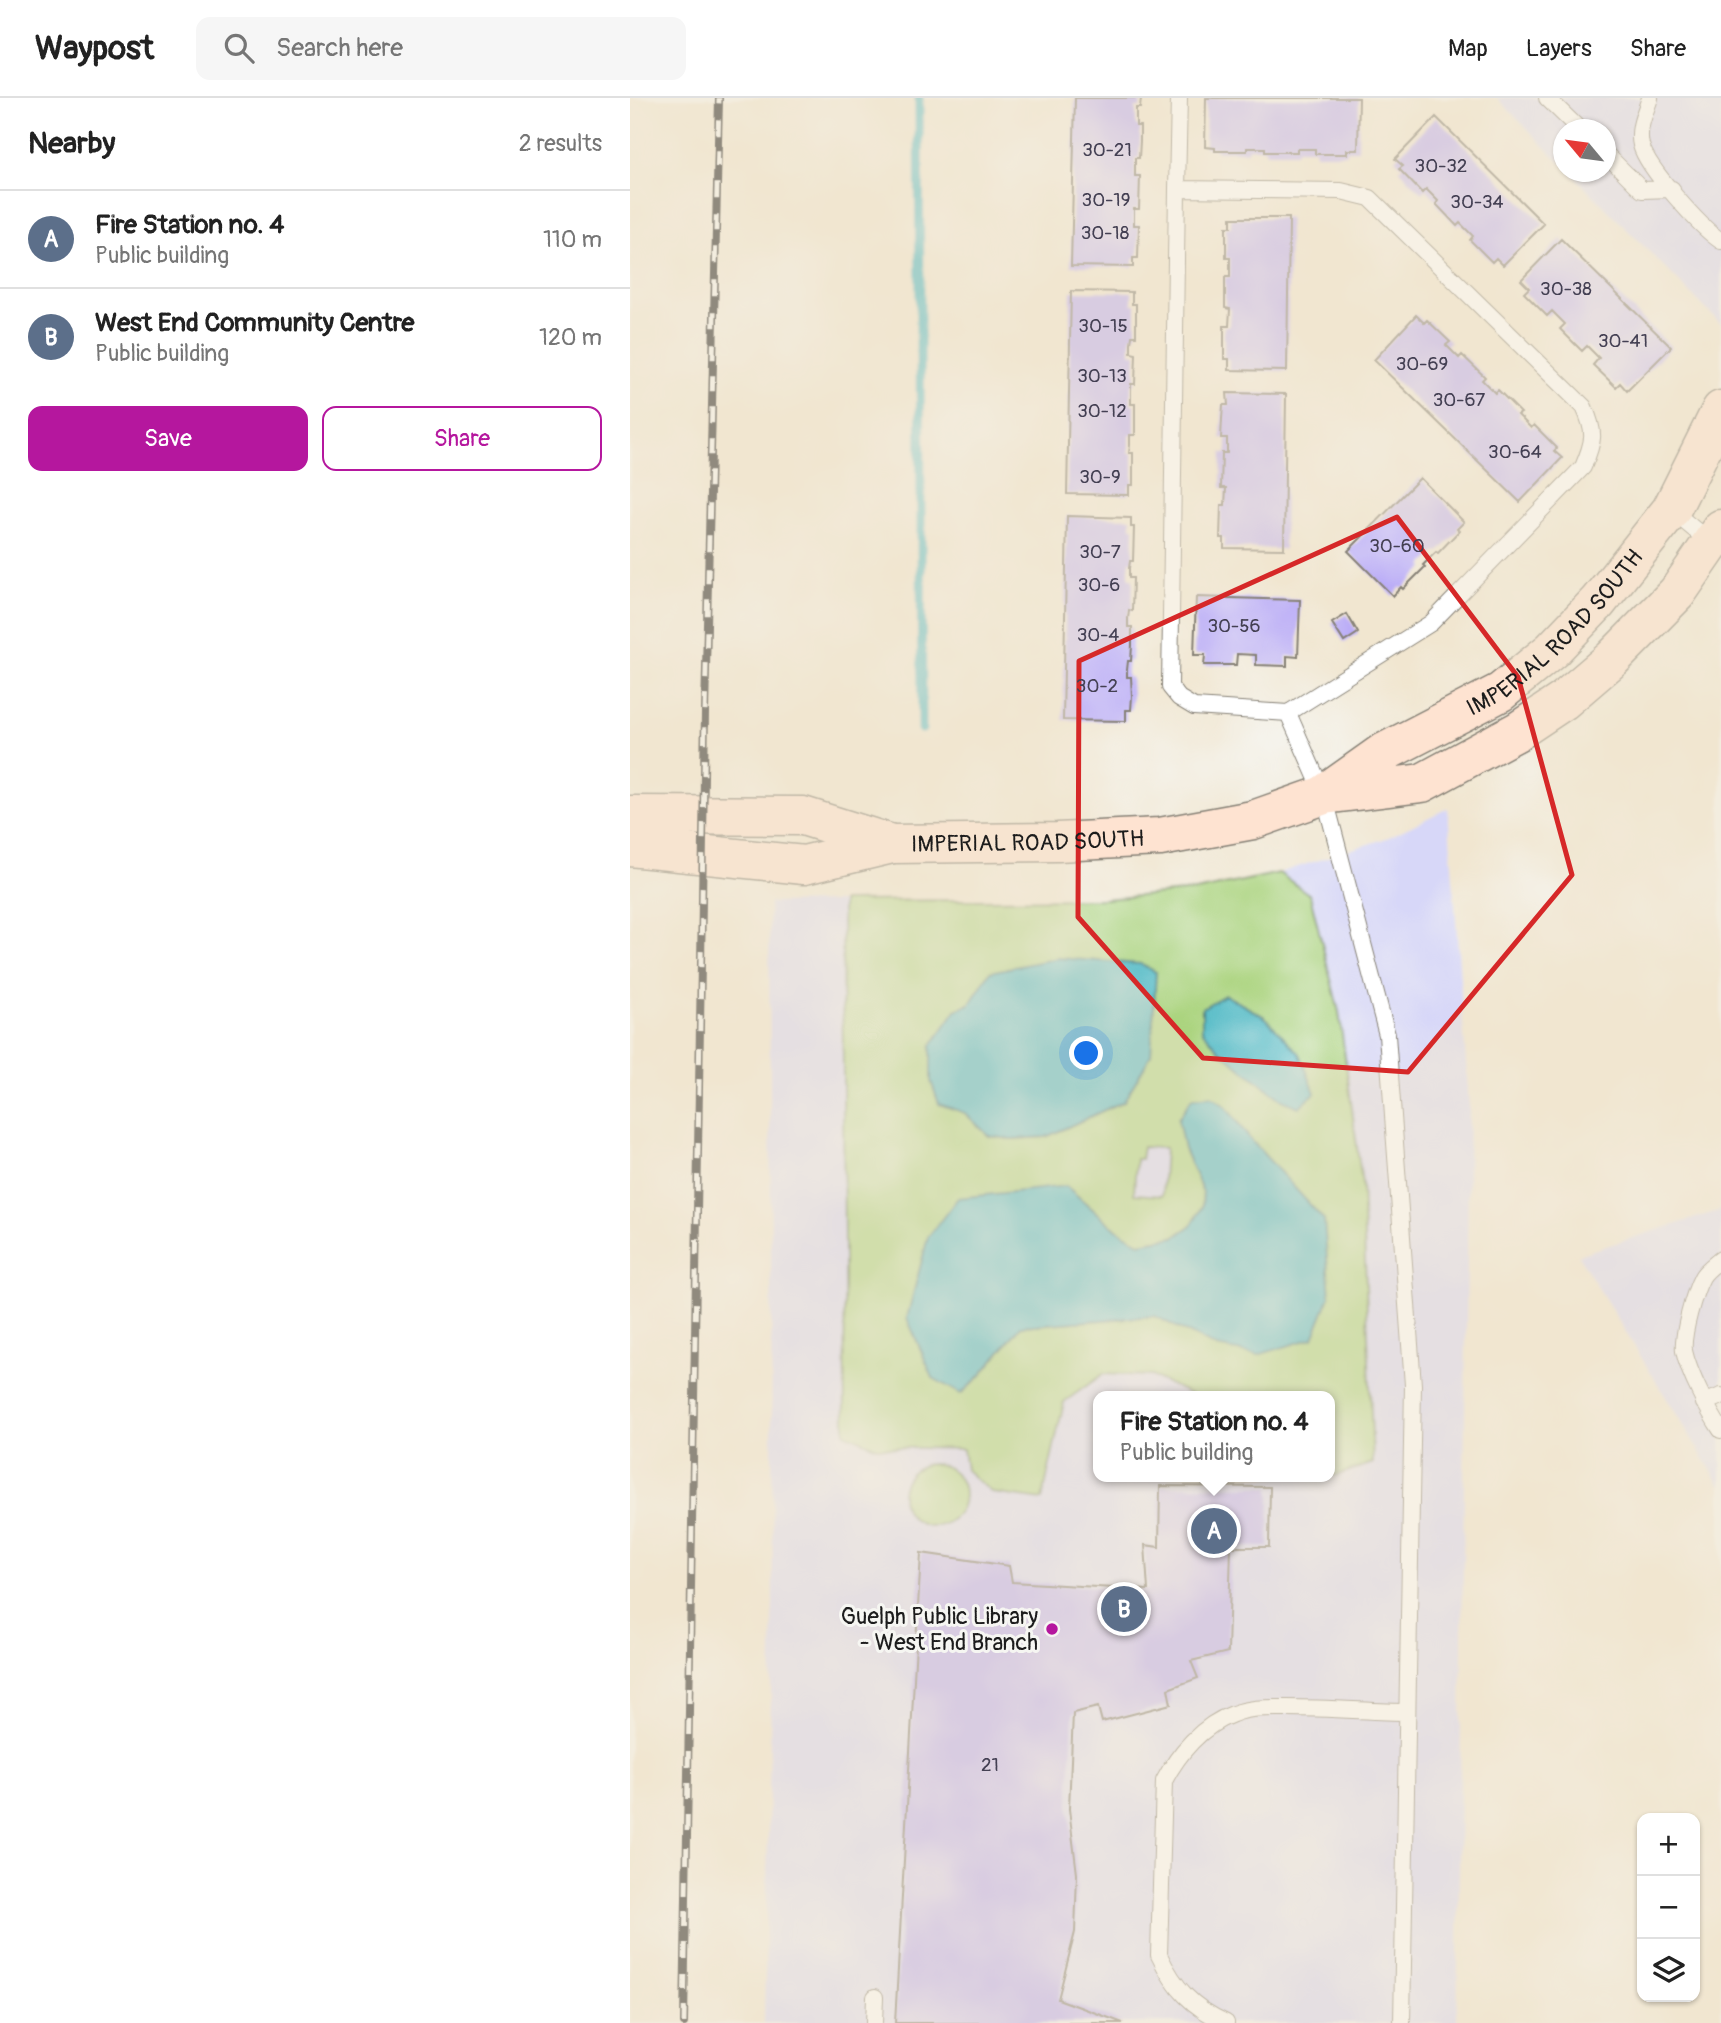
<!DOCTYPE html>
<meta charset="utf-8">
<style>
:root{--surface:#fff;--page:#f6f6f6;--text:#222;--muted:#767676;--line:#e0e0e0;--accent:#b5179e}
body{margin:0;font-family:Pangolin,sans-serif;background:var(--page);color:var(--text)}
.controls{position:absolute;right:21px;bottom:21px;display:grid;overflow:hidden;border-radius:14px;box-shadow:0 2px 5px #0004}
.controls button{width:63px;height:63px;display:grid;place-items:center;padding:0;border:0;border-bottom:2px solid var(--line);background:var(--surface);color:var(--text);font:35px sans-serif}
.compass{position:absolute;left:923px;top:21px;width:63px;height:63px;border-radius:50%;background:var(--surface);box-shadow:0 2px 5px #0004;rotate:299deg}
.you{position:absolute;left:457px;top:956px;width:24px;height:24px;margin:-18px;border:5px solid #fff;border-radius:50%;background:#1a73e8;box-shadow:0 0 0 10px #1a73e833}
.badge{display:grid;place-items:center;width:46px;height:46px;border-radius:50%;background:var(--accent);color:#fff;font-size:23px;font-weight:700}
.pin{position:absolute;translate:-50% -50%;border:4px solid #fff;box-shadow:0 2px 7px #0006}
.popup{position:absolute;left:463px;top:1293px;width:242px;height:91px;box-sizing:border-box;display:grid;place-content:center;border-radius:14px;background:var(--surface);filter:drop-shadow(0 2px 5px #0005);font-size:23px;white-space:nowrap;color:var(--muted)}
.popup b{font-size:26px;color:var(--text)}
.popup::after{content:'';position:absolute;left:50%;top:100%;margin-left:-14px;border:14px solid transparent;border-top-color:var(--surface)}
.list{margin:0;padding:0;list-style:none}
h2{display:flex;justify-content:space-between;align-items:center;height:91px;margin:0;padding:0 28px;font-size:30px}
h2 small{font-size:23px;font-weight:400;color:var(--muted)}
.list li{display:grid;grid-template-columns:46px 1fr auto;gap:21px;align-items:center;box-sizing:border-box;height:98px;padding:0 28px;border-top:2px solid var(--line)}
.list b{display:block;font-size:26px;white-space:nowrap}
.list p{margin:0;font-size:23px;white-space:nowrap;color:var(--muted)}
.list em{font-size:23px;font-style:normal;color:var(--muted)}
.actions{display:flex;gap:14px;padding:21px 28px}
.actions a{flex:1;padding:16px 0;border:2px solid var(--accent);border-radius:14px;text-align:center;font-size:24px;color:var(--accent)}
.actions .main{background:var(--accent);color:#fff}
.icon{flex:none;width:38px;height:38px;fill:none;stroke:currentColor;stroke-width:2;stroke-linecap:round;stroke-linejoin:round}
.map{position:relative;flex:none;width:1091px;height:1925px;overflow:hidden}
header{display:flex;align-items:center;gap:42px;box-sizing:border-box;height:98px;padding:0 35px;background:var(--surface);border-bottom:2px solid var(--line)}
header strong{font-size:33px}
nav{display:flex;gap:38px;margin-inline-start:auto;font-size:24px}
.search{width:490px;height:63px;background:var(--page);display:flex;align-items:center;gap:18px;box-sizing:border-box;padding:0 24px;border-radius:14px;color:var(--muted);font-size:26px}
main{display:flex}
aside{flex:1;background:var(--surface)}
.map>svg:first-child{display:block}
.built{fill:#d7d7f8;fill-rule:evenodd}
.green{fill:#abd47f;stroke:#64784e;stroke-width:2;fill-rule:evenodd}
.water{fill:#4ab7c4;stroke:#336a70;stroke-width:2}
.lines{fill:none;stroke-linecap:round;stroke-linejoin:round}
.stream{stroke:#4ab7c4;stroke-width:9}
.building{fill:#bbadf7}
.lane-casing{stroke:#868176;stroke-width:18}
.secondary-casing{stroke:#868176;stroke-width:41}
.lane{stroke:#fff;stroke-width:16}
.secondary{stroke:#fee3d1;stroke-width:38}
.rail-casing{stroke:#1c1c1c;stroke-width:8}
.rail{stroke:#f6f6f2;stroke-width:5;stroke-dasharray:16;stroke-linecap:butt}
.marked{fill:none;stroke:#d62828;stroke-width:5;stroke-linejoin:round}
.poi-dot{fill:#b5179e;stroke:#f6f6f2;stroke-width:2.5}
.labels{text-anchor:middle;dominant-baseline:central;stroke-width:6;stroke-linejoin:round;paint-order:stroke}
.number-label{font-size:19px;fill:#444053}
.street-label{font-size:23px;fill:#1c1c1c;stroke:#f6f6f2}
.poi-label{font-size:23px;fill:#1c1c1c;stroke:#f6f6f2;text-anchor:end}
</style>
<header>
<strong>Waypost</strong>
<div class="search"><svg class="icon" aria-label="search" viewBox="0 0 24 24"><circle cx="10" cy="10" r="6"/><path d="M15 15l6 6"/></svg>Search here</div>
<nav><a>Map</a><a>Layers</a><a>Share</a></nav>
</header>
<main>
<aside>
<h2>Nearby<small>2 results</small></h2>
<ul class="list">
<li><span class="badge" style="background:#5c6f8a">A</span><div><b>Fire Station no. 4</b><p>Public building</p></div><em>110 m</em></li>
<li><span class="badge" style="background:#5c6f8a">B</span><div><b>West End Community Centre</b><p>Public building</p></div><em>120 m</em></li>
</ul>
<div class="actions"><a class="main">Save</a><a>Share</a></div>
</aside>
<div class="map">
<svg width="1091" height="1925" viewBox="0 0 1091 1925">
<rect width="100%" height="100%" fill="#f6f6f2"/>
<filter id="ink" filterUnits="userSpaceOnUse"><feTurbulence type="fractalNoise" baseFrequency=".0143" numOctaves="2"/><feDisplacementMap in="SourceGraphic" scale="14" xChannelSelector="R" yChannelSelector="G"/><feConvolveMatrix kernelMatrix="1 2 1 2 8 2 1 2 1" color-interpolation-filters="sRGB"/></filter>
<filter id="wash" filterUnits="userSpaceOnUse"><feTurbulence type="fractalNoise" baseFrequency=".00686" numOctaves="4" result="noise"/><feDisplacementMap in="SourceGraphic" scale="28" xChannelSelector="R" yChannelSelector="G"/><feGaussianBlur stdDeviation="1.57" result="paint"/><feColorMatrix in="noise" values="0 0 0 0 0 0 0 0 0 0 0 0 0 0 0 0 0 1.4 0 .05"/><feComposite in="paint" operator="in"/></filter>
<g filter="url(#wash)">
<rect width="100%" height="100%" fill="#f1e6d0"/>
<path class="built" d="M 867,0 L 1091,0 L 1091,226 L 940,74 L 976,74 L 976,32 L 934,32 L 933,67 Z
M 818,710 L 839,1009 L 827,1925 L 134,1925 L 143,1506 L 139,805 L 475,801 L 566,793 L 649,775 L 757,740 ZM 468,1298 L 700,1298 L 700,1379 L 468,1379 Z
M 1091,1112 L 1091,1388 L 948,1157 Z"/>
<path class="green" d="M 649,775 L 680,797 L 709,914 L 732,1086 L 743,1365 L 705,1378 L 700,1374 L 700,1298 L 565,1298 L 521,1278 L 473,1276 L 434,1304 L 412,1402 L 362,1395 L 336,1372 L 333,1351 L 247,1349 L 215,1335 L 212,803 L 475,801 L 566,793 ZM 360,874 L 494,1003 L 416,1039 L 381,1041 L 359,1038 L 335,1015 L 326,912 L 340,906 ZM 595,897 L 634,986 L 591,954 ZM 596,1009 L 619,1040 L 586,1249 L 525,1218 L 391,1228 L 351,1277 L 331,1296 L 436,1088 L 482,1128 L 509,1145 L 544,1139 L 561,1128 L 572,1109 L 573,1094 L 554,1051 ZM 513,1049 L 535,1050 L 532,1098 L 504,1096 L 506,1061 L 511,1061 Z
M272 1397a31 31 0 1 1 62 0a31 31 0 1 1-62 0Z"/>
<path class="water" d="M 428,860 L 511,866 L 526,874 L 521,957 L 494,1003 L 416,1039 L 381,1041 L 359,1038 L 335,1015 L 309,1006 L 301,983 L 301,948 L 326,912 L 340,906 L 360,874 Z
M 595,897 L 635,919 L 670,956 L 685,995 L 669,1009 L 652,1002 L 591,954 L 572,932 L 572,910 Z
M 581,998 L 596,1009 L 619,1040 L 694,1122 L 700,1198 L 683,1240 L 628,1257 L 586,1249 L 525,1218 L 391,1228 L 351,1277 L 331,1296 L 303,1280 L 277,1220 L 298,1139 L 328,1100 L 436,1088 L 482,1128 L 509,1145 L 545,1139 L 561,1128 L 572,1109 L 573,1094 L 554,1051 L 548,1021 L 562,1000 Z"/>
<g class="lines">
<path class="stream" d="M 289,0 L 292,631"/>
</g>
<g id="blocks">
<path class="building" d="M 445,0 L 511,0 L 510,10 L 506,10 L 506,28 L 510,28 L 510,43 L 509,60 L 505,60 L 505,78 L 510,78 L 509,111 L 504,111 L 504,127 L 509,127 L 508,160 L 503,160 L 503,169 L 441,168 Z
M 576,0 L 729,0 L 728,52 L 717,52 L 717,56 L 685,56 L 685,51 L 667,51 L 667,54 L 635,54 L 635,50 L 617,50 L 617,53 L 585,53 L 585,50 L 575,49 Z
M 806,19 L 914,126 L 873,167 L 866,160 L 862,164 L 840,142 L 843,138 L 830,125 L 827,128 L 806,106 L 808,103 L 796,91 L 792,95 L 769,71 L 773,68 L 765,61 Z
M 601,120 L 659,120 L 657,273 L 599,272 L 599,261 L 594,261 L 594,228 L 599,228 L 600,211 L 595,210 L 595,179 L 600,179 L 600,160 L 596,160 L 596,129 L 601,129 Z
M 931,141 L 1041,249 L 997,293 L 990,285 L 986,289 L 963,267 L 969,260 L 957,248 L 952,253 L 930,231 L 935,226 L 922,213 L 917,218 L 894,195 L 899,190 L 891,182 Z
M 441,193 L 502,194 L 502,206 L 506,206 L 506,238 L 502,238 L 501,245 L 501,255 L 506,256 L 505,286 L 501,286 L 501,306 L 505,306 L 505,337 L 500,337 L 500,347 L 499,355 L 503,355 L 503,387 L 499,387 L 499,397 L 437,396 Z
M 786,217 L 794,225 L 797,222 L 820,244 L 816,247 L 829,260 L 832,257 L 855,279 L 852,282 L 865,295 L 868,292 L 891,315 L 888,317 L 901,330 L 904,327 L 927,350 L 924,353 L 932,360 L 890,404 L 744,262 Z
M 597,295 L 656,296 L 654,451 L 594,450 L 594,440 L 590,440 L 591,407 L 595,407 L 596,390 L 591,390 L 592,355 L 597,355 L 597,340 L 591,340 L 592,321 L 593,307 L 598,307 Z
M 790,380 L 834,424 L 827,431 L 829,433 L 808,455 L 806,454 L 793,467 L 795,469 L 773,491 L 771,489 L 763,498 L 718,453 Z
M 437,418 L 501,420 L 501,429 L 504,429 L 503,463 L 500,463 L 499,470 L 499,480 L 503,480 L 502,513 L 499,512 L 498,521 L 498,529 L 502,529 L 502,547 L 501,563 L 498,563 L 497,572 L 497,579 L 501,579 L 502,598 L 501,612 L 496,612 L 496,623 L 433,622 Z
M 566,499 L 670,502 L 668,559 L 657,558 L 657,568 L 626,567 L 626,557 L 607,556 L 606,567 L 574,567 L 575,557 L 564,557 Z
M 717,516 L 728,535 L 714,544 L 702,525 Z
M 530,1388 L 640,1389 L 639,1449 L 601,1449 L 598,1554 L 561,1563 L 568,1580 L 538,1591 L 541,1606 L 472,1624 L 468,1609 L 443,1615 L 439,1711 L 447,1776 L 445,1834 L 428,1901 L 493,1925 L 265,1925 L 291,1455 L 379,1468 L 382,1484 L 518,1492 L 515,1447 L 529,1449 Z"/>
</g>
</g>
<g filter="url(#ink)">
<use href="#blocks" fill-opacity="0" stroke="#868176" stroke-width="2"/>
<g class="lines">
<g class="lane-casing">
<path id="lane" d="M 917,0 L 950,32
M 1020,0 C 1015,15 1007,31 1011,47 C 1017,70 1071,130 1091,143
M 976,56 L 1012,92 L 1042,91
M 547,91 L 711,93 L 740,100 L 954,309 C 966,335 964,343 953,369 L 801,525 L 658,615 L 564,609 L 549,600 L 540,589 Z
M 547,91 L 549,0
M 1041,412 L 1082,446
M 658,615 L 694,697 L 757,937 L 783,1287 L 772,1925
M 1091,1161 C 1085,1166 1076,1172 1072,1179 C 1064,1194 1052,1237 1054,1253 C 1059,1276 1078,1312 1091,1332
M 1074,1305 L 1091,1298
M 244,1925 L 245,1899
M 596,1925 C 562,1909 545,1891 529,1857 L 534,1683 C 548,1656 572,1627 603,1616 C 620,1609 639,1610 657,1610 C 697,1610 737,1613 777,1614"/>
</g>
<g class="secondary-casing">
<g id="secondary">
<path id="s1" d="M 696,695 L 751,656 L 871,594 L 922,552 L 968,504 L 1041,412 L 1091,312"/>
<path d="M 0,717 L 173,718 L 262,746"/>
<path id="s2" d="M 0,749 L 174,767 L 262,746 L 427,744 L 530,739 L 623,722 L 694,697 L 792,685 L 888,633 L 933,603 L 982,561 L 1047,495 L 1091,431"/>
</g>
</g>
<use href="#lane" class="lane"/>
<use href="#secondary" class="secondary"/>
<g class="rail-casing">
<path id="rail" d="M 54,1925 L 75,615 L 89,0"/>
</g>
<use href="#rail" class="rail"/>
</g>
</g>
<path d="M0 0H1091V1925H0ZM 767,419 L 888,579 L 942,777 L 778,974 L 573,960 L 448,819 L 449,563 Z" fill="#f1e6d0" fill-opacity=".55" fill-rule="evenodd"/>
<path class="marked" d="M 767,419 L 888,579 L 942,777 L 778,974 L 573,960 L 448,819 L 449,563 Z"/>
<circle class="poi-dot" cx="422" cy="1531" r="7"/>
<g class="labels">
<g class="number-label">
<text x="477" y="52">30-21</text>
<text x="811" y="68">30-32</text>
<text x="476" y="102">30-19</text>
<text x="847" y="104">30-34</text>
<text x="475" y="135">30-18</text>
<text x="936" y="191">30-38</text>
<text x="473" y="228">30-15</text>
<text x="993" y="243">30-41</text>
<text x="792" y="266">30-69</text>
<text x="472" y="278">30-13</text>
<text x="829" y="302">30-67</text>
<text x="472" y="313">30-12</text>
<text x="885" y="354">30-64</text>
<text x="470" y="379">30-9</text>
<text x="767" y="448">30-60</text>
<text x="470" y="454">30-7</text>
<text x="469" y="487">30-6</text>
<text x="604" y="528">30-56</text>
<text x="468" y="537">30-4</text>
<text x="467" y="588">30-2</text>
<text x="360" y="1667">21</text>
</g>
<g class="street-label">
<text stroke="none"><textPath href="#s1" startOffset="282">IMPERIAL ROAD SOUTH</textPath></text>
<text stroke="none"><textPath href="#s2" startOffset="401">IMPERIAL ROAD SOUTH</textPath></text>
</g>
<g class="poi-label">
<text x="408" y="1518">Guelph Public Library<tspan x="408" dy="26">- West End Branch</tspan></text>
</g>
</g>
</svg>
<div class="controls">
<button>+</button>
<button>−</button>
<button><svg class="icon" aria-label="layers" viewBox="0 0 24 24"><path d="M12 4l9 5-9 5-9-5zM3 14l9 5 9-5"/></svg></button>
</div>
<svg class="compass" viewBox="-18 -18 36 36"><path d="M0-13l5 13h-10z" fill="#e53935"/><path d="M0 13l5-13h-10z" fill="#767676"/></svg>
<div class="you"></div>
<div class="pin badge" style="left:584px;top:1433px;background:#5c6f8a">A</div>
<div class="popup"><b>Fire Station no. 4</b>Public building</div>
<div class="pin badge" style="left:494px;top:1511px;background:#5c6f8a">B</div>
</div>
</main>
